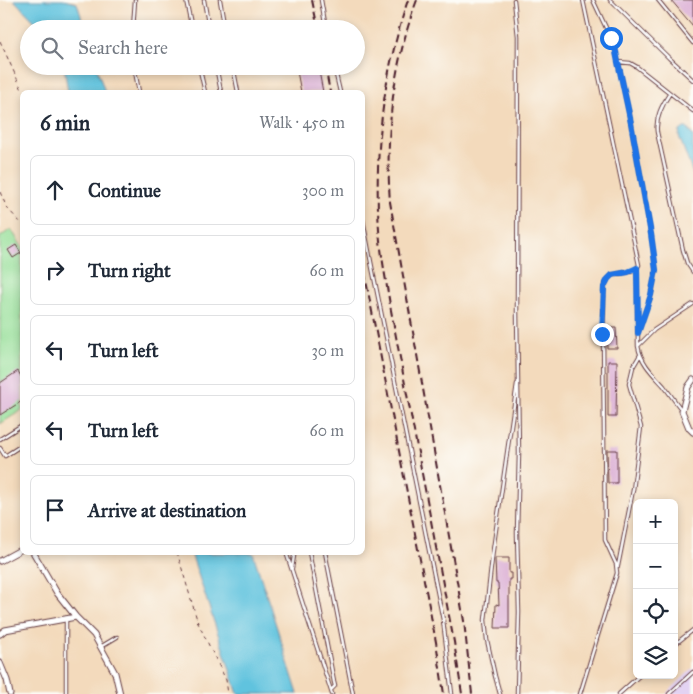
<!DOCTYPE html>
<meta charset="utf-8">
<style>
:root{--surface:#fff;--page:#f2f2f3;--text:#1f2937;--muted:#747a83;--line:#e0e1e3}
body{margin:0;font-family:"IM FELL Great Primer",serif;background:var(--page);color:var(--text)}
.controls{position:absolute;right:15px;bottom:15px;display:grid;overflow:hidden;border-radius:8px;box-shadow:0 2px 8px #0003}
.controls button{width:45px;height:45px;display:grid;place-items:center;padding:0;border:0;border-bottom:1px solid var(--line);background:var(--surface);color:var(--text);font:25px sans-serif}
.stop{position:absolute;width:15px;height:15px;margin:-11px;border:4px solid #1a73e8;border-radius:50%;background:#fff}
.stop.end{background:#1a73e8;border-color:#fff;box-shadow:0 1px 5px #0008}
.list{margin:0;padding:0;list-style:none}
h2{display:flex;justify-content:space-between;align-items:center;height:65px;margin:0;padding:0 20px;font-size:21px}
h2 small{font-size:16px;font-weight:400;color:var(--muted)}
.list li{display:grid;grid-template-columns:32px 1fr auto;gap:15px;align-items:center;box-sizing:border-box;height:70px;margin:0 10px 10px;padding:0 10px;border:1px solid var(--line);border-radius:8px}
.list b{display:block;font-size:19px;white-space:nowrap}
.list em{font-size:16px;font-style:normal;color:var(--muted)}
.icon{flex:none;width:28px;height:28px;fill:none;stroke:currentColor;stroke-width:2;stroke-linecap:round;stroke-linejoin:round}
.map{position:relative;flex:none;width:693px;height:694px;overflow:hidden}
.search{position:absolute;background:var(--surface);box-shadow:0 2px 8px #0003;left:20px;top:20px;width:345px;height:55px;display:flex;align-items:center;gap:12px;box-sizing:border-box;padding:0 18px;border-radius:28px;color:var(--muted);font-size:19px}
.panel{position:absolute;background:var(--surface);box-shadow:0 2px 8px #0003;left:20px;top:90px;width:345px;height:465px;border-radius:8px}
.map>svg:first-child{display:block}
.built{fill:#e3d3f2}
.green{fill:#97df9a;stroke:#707f62}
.water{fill:#60c3de;stroke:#557184}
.building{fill:#dcb0d5}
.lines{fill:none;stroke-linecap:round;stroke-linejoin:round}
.service-casing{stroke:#633b41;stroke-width:4.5}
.minor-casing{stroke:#633b41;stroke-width:7}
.path{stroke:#633b41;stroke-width:1;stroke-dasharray:4 4;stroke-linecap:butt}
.service{stroke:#fff;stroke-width:2.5}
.minor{stroke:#fff;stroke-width:5}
.rail{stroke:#4a1f2b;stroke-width:2;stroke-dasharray:8 4;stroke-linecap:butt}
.route{stroke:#1a73e8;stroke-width:6}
</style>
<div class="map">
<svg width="693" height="694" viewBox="0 0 693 694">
<rect width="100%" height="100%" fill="#fdfcf7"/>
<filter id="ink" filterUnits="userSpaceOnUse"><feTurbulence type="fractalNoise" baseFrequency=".02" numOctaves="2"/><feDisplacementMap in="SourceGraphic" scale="10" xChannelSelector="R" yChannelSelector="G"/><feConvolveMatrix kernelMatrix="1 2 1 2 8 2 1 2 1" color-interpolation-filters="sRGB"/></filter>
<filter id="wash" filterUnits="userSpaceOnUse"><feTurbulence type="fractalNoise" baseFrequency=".0096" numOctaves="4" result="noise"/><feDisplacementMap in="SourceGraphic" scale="20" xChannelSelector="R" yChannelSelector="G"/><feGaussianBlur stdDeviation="1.12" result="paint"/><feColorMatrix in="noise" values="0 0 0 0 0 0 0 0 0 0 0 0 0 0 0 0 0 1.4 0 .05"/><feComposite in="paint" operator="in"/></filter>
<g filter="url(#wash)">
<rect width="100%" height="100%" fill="#f3dabc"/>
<path class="built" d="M 693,668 L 693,694 L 666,694 Z"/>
<path class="green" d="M 11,229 L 22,247 L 22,410 L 0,424 L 0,237 Z"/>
<path class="water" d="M 14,0 L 63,0 L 77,3 L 85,29 L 42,29 Z
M 64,66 L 96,66 L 105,92 L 68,92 Z
M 684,128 L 687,128 L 693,136 L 693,174 L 679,136 L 680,131 Z
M 191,553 L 253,553 L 298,694 L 238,694 Z"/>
<g id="blocks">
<path class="building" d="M 671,0 L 693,0 L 693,26 Z
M 296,66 L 318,66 L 323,92 L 301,92 Z
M 16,245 L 21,253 L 13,258 L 8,250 Z
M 607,328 L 616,328 L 617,348 L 607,348 Z
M 608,361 L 617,361 L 616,417 L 608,417 Z
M 18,371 L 22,378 L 22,401 L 0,415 L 0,383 Z
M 607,450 L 617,450 L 617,483 L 608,483 Z
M 495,558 L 509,558 L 509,573 L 511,573 L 511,579 L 509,579 L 509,628 L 495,628 L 496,604 L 499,605 L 498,583 L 496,583 Z"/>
</g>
</g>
<g filter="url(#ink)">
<use href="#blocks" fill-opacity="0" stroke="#633b41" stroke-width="1"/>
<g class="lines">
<g class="service-casing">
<path id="service" d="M 186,0 L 192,29
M 204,0 L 209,29
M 220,0 L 225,29
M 321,0 L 326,29
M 514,0 L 518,36 L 517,312 L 519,453 L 517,533 L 519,612 L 517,694
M 593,0 L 615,47 L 631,123 L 651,234 L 656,270 L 651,295 L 638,333
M 610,0 L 669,58 L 693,80
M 658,0 L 693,43
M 133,29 L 135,0
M 618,62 L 630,63 L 637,67 L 693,111
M 134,66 L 139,92
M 199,66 L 205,92
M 216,66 L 221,92
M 233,66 L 238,92
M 334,66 L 340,92
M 670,93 C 662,105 655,118 657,132 L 683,250 L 687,263 L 693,272
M 362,215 L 371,262 L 438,595 L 443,620 L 452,694
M 637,269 L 638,346 C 641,363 653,374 664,386 C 670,394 675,402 681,409
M 639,345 L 654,330 L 693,304
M 0,439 L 22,425
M 0,448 L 5,456 L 22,445
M 286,552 L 332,694
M 309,552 L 334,682 L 335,686 L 331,690
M 325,552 L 353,694
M 618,566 L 633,490 L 641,427 L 629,384 L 633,367 L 640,355
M 292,568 L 294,556 L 293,552
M 674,645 L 693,630
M 102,646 L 117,637
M 66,694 L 66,618
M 500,694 L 495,676 L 487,640 L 485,620 L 493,550 L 517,384
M 580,694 L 617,573 L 616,564 L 605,540 L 603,334 L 604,287 L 608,279 L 612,275 L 634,271 L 637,268 L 639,265 L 583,0
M 619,694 L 640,675
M 669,694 L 693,672"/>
</g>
<g class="minor-casing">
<path id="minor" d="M 693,380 L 688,387 L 682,411 L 689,428 L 693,432
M 33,552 L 57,593 L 76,617 L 94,635 L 115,673 L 120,694
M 0,561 L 22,549
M 0,634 L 5,630 L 76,617
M 0,663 L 7,680 L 10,694"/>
</g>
<path class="path" d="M 0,41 L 23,92
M 0,192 L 7,208 L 22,224
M 177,552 L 198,623 L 226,680 L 228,694"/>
<use href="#service" class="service"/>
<use href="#minor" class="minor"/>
<path class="rail" d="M 312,0 L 318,29
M 408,0 C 383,74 374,152 379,230 C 381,255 386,280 390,305 L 454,642 L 462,694
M 417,0 C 393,64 385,134 390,202 L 464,621 L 472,694
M 325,66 L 330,92
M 362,260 L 436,642 L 444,694"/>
</g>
</g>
<g class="lines" filter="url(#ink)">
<path class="route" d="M 602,334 L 604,287 L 608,279 L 612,275 L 628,272 L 637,268 L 638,333 L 651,295 L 656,270 L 651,234 L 631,123 L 618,62 L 615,47 L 611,38"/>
</g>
</svg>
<div class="controls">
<button>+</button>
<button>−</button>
<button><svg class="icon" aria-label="locate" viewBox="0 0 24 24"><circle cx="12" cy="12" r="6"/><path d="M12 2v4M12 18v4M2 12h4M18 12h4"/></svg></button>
<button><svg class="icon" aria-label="layers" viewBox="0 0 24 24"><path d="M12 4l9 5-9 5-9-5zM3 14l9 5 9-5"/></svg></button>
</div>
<div class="stop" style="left:611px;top:38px"></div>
<div class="stop end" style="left:602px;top:334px"></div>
<div class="search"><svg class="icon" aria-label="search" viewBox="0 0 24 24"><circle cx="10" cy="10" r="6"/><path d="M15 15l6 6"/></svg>Search here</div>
<section class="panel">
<h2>6 min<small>Walk · 450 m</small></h2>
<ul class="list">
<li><svg class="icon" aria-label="ahead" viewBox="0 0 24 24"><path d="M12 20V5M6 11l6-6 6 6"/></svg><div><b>Continue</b></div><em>300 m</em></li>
<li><svg class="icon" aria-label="right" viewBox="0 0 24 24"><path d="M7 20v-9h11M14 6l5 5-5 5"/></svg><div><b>Turn right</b></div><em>60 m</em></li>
<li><svg class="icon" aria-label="left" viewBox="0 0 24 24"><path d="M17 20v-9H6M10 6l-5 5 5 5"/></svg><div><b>Turn left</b></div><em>30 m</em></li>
<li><svg class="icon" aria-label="left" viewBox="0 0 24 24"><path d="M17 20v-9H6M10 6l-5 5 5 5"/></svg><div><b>Turn left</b></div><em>60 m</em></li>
<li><svg class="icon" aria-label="arrive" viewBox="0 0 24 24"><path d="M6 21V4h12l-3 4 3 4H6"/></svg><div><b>Arrive at destination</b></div></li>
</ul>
</section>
</div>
